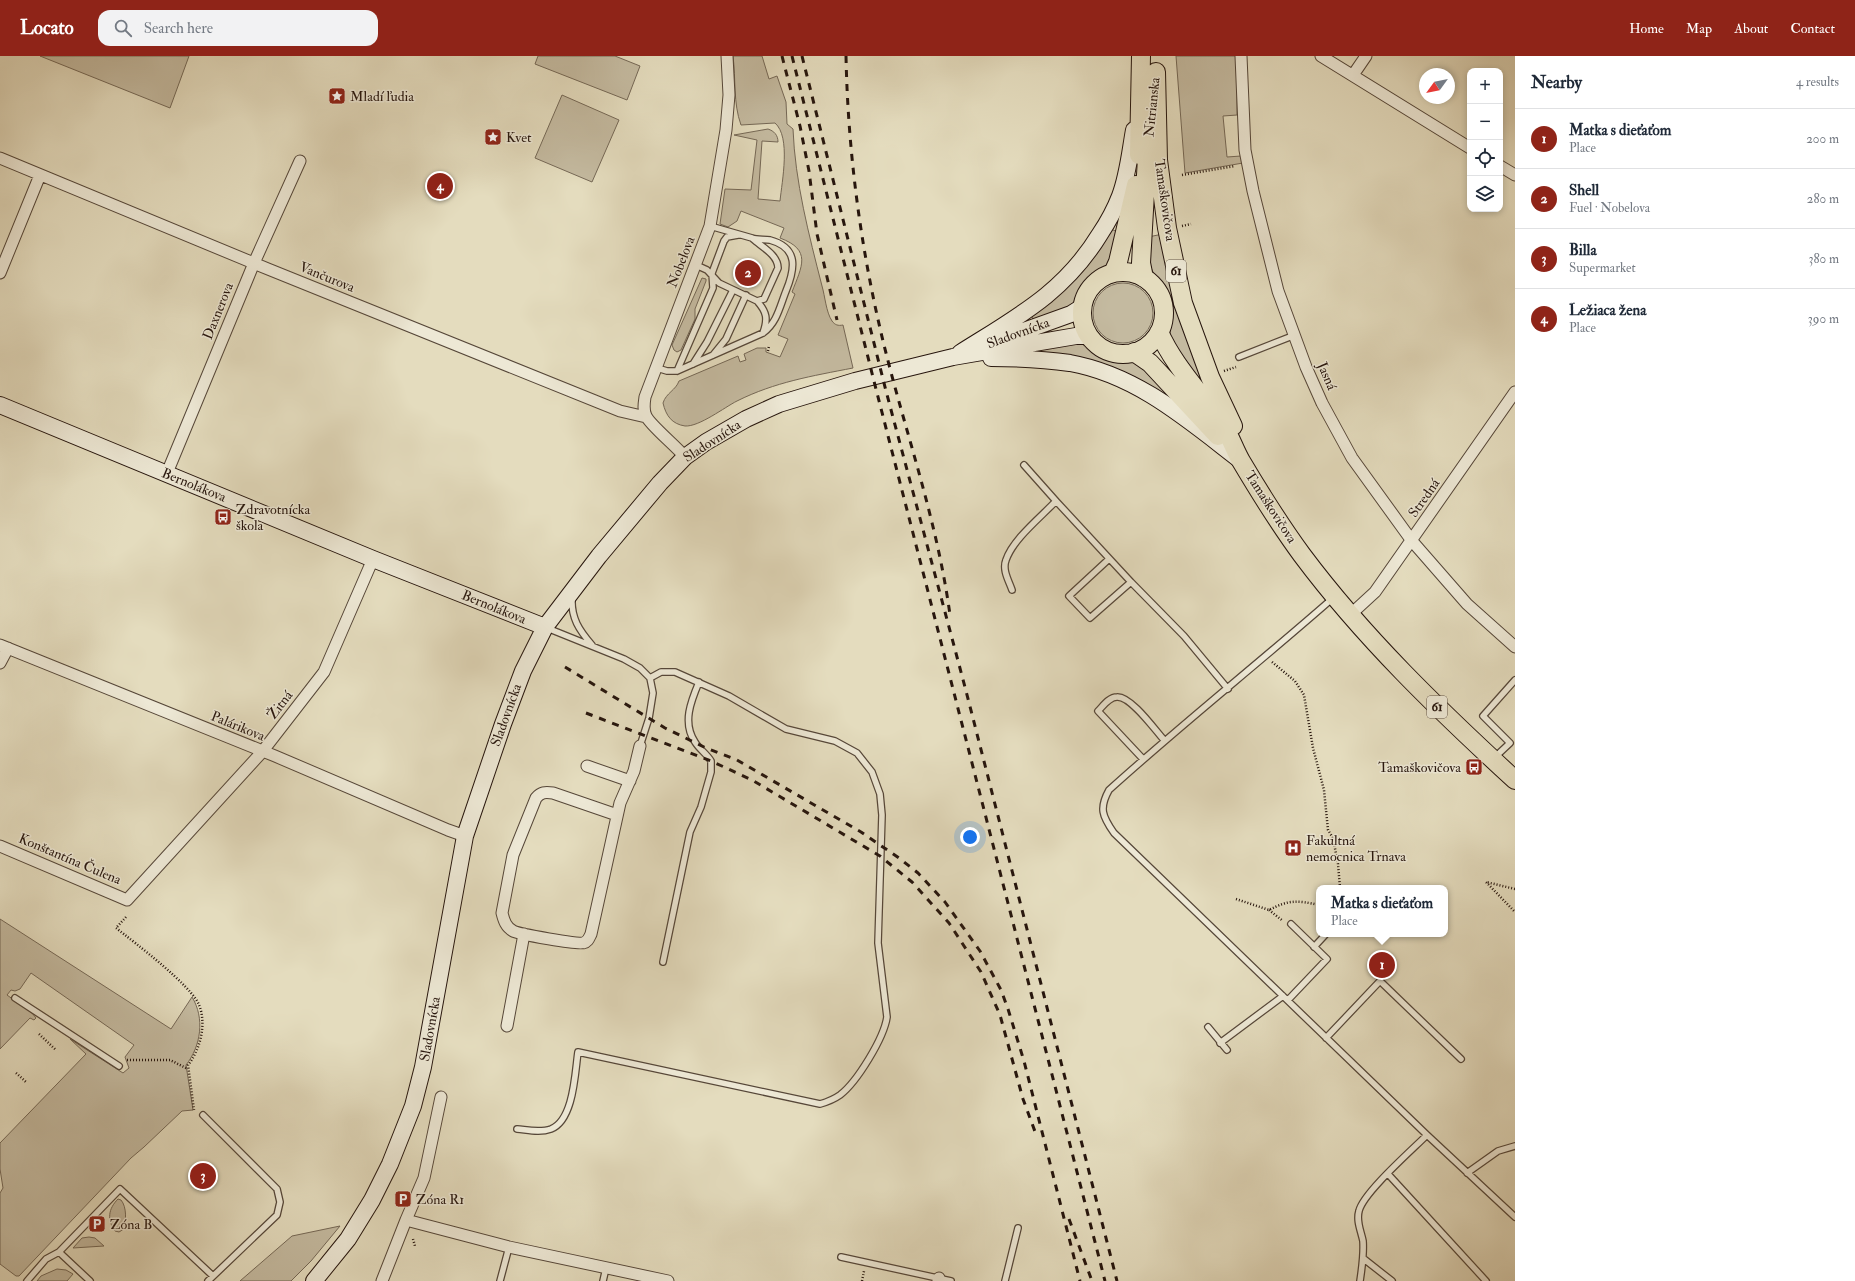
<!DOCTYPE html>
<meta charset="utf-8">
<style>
:root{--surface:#fff;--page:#f2f2f3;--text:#1f2937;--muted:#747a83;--line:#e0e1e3;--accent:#8f2418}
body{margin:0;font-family:"IM FELL Double Pica",serif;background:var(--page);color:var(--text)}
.controls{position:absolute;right:12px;top:12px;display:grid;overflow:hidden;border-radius:8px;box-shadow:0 2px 6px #0003}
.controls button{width:36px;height:36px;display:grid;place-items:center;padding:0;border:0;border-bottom:1px solid var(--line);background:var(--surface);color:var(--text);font:20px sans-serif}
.compass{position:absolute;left:1419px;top:12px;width:36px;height:36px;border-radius:50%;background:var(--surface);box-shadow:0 2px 6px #0003;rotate:237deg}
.you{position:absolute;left:970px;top:781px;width:14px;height:14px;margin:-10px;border:3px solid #fff;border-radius:50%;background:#1a73e8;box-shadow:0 0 0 6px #1a73e833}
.badge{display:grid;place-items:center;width:26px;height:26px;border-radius:50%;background:var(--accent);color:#fff;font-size:13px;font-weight:700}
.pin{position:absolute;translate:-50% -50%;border:2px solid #fff;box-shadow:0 1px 4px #0006}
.popup{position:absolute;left:1316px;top:829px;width:132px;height:52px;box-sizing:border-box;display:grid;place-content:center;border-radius:8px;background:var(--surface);filter:drop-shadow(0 1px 3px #0005);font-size:13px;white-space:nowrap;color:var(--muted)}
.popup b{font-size:15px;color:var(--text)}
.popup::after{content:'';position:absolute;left:50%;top:100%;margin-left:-8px;border:8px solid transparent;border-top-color:var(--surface)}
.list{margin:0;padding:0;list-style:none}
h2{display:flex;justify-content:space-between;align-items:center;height:52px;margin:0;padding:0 16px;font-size:17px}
h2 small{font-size:13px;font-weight:400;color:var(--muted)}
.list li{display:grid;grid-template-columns:26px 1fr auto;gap:12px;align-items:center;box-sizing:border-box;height:60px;padding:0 16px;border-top:1px solid var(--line)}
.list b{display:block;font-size:15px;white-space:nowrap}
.list p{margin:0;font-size:13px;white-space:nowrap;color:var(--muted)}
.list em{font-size:13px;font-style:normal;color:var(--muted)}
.icon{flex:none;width:22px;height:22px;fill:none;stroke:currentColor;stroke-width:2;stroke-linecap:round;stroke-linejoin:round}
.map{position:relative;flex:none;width:1515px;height:1225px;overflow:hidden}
header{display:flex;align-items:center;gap:24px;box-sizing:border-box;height:56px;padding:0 20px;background:var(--accent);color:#fff}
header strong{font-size:19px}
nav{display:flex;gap:22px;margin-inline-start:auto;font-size:14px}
.search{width:280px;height:36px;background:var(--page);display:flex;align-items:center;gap:10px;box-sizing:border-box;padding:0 14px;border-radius:12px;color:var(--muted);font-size:15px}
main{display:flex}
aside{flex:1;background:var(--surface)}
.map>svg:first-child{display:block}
.green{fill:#c4baa0;stroke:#756856}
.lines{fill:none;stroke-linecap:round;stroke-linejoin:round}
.lane-casing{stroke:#564739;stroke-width:8}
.street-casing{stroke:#564739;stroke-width:13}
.secondary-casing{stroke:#26150d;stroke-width:18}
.primary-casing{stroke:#26150d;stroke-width:20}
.path{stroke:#26150d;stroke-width:2.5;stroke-dasharray:1 2;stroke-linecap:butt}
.lane{stroke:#ede8d5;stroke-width:5.5}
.street{stroke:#ede8d5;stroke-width:11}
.secondary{stroke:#ede8d5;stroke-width:16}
.primary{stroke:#e4dcbe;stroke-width:18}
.rail{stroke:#26150d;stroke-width:3;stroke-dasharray:7 7;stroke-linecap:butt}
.labels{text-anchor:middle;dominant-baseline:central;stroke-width:3;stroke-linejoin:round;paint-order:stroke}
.shield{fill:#ede8d5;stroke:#625449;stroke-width:1}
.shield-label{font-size:13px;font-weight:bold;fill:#26150d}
.poi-label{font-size:14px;fill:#26150d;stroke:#ede8d5;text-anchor:start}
.street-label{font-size:14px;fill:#26150d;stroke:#ede8d5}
</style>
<header>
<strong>Locato</strong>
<div class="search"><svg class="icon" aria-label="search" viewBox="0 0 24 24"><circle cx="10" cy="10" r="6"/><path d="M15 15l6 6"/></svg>Search here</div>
<nav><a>Home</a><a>Map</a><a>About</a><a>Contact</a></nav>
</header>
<main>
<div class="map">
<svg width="1515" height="1225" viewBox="0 0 1515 1225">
<rect width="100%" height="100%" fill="#e4dcbe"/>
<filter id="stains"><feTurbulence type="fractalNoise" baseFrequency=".005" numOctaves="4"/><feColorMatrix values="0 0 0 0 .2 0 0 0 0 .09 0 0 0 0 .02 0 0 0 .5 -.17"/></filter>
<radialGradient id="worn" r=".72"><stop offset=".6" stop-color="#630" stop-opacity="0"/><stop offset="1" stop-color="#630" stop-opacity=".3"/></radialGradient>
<path class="green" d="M 40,0 L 189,0 L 170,52 Z
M 538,0 L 615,0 L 640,10 L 627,44 L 535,8 Z
M 733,0 L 762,0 L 769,23 L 777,20 L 786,46 L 787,68 L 793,73 C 795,126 809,179 822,230 C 825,240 826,256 832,265 C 835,269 838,270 843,269 L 853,312 C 812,320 775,326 737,345 C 725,351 699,371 685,370 C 672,368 666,360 663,347 C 666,337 676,334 679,325 L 738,300 L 740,306 L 746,304 L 744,298 L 757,292 L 766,292 L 766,296 L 780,301 L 788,283 L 778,279 L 795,238 L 792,236 C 802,210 812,194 780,182 L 784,172 L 741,155 L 737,165 L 728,171 L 720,168 L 725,133 L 751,134 L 757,84 L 734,79 L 768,73 C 774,75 778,79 778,86 L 762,85 L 758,143 L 780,145 C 782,125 791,81 775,67 L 741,69 C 733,47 736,23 733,0 Z
M 1176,0 L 1237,0 L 1237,59 L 1223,60 L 1227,101 L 1241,100 L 1243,107 L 1185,117 Z
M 562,39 L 619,64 L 592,126 L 535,102 Z
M 1111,173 L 1120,177 L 1106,211 L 1085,228 L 1075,245 L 1069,251 L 1033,265 L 1032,260 Z
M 1163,178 L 1204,319 L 1196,323 L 1170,280 L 1171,254 L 1169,244 L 1152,214 L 1148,202 L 1148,181 Z
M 702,222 L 706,223 L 706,225 L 695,253 L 695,263 L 681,294 L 677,296 L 674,294 L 672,289 Z
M1093 257a30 30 0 1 1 60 0a30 30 0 1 1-60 0Z
M 1080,287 L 1108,303 L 1127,305 L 1140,308 L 1174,341 L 1171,346 L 1040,299 L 1039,294 Z
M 0,863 L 171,973 L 192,941 C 205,962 201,990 186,1009 L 193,1054 L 182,1055 L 144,1091 L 131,1102 L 19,1220 L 16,1220 L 0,1208 L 0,1137 L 3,1132 L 0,1113 L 0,1087 L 86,998 L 70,983 L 123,1017 L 129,1012 L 125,1001 L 134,989 L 31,917 L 20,933 L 15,935 L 11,934 L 7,939 L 32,957 L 36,962 L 34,964 L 30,962 L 0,993 Z
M 118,1143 L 121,1144 C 127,1151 126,1165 124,1173 L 119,1176 L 115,1175 C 107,1164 108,1153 118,1143 Z
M 340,1170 L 311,1205 L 291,1225 L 240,1225 L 292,1180 Z
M 89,1181 L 95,1182 L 104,1190 L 73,1192 L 82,1182 Z
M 57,1213 L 66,1214 L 73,1218 L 67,1225 L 37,1225 L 41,1220 Z"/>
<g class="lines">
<g class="lane-casing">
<path id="lane" d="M 696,209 L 707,214 L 719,227 L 757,245 L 764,243 L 778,212 C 778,199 762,191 753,183
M 757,245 C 767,256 768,263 763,277
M 713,299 L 726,283 L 746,239
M 1239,301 L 1295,279
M 693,308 L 707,286 L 733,234
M 657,312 L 667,315 L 677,315 L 763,277 C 777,267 780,250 786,235 C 795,213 799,192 770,184 C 764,183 757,184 752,182 C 738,178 724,174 710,170
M 677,315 L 713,232 L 712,217 L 724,185 L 727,181 L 738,179
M 1024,409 L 1056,445
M 1109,503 L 1069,540 L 1090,562 L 1131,526
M 1012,534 C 1009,525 1002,514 1006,504 C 1013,483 1041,461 1056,445 L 1131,526 L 1184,580 L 1228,633
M 572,542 C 571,562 579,574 592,589
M 1333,542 C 1259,607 1182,668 1109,734 C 1099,752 1102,760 1114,777 L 1427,1079 L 1515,1161
M 547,572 L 624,603 L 640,612 L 650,622 L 653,637 L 649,662 L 640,690
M 1494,702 L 1510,687 L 1483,660 L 1515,624
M 1143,703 L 1098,655 C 1103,650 1109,641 1117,641 C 1131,640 1155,674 1164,684
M 1314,891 L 1326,878
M 663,906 L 690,776 L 701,751 L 711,716 L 711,705 C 707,698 699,693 695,686 C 682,667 691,645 699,626
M 15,942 L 119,1010
M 1288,944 L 1327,903 L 1291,868
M 1208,971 L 1227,994
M 1326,982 L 1380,925 L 1461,1003
M 1220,987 L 1283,940
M 203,1059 L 277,1133 L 280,1146 L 277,1159 L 208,1225
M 517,1073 C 528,1074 540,1077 551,1073 C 574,1064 575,1016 578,996 L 820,1048 C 827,1046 833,1044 840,1039 C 857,1026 884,982 887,961 L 878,887 L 882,759 L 880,738 L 872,716 L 857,697 L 835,685 L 786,673 L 729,640 L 675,616 L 661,616 L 650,622
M 1467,1117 L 1498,1095 L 1515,1090
M 1388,1118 L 1486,1225
M 59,1196 L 90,1225
M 841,1201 L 951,1225
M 1364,1203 L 1392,1225
M 27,1225 L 46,1203 L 59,1196 L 120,1133 L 213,1220
M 500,1225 L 509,1191
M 603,1225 L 606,1212
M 1005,1225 L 1018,1172
M 1360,1225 C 1362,1211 1364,1199 1363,1185 C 1361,1175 1356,1165 1359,1155 C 1363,1137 1412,1094 1427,1079"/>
</g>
<g class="street-casing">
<path id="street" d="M 1241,0 L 1245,94 L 1253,135 L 1278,235 L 1306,311 L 1322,347 L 1352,402 L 1412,485 L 1467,548 L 1515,591
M 1321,0 L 1470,92
M 1353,19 L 1366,0
M 0,102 L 268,213 L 620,355 L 646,361
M 1500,110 L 1515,119
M 0,217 L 40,119
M 685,401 C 676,390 650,369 646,360 C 643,354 644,348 645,341 L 710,170 L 726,74 L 729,39 L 727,0
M 167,417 L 254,207 L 300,105
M 1350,559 L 1375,536 L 1515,336
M 0,589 L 275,700 L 448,774 L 465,780
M 0,607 L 8,592
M 587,710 L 630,725
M 617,759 L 553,737 C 545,736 541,736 536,742 L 513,799 L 502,857 C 504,865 506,871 513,875 C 518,878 580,889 583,887 C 588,886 589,882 591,878 L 620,747 L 634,715 L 640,690
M 0,790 L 127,844 L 262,696 L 324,616 L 373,503
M 507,970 L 524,878
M 406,1164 L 424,1122 L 441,1041
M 382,1225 L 406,1164 L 509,1191 L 668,1225
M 938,1225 L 939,1222"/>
</g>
<g class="secondary-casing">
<path id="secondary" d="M 990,287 L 1071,258 L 1082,251
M 960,297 C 1017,261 1064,237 1100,178 C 1108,166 1115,153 1120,140 C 1128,119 1130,96 1134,74
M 991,302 C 1017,302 1043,303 1070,307 C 1137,319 1188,364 1240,404
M 0,349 L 373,503 L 545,571
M 314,1225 L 348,1183 L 372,1144 L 390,1108 L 413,1050 L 423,1011 L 465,780 L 503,668 L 523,615 L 545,571 L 599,500 L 660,427 L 685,401 L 706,386 L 746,363 L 779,348 L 855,325 L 953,301 L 1076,280 L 1089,280"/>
</g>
<g class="primary-casing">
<path id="primary" d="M 1156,16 L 1158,104 L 1167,172 L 1183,247 L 1210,321 L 1233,370
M 1139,99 L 1141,0
M1082 257a41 41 0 1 1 82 0a41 41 0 1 1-82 0Z
M 1113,217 L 1118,206 L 1136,129
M 1144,222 L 1141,207 L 1148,84
M 1159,276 C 1174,310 1201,337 1222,368 C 1230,379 1234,393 1241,405 C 1260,437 1280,469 1302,499 C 1364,582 1439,654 1515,724
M 1134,296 L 1150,307 L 1218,380"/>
</g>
<path class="path" d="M 1182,119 L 1235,110
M 1182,170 L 1191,168
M 768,295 L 769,290
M 1224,315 L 1236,311
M 1272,606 L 1295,625 L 1304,639 L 1313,692 L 1324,734 L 1328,774 L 1333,782 L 1338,808 L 1340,832
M 1515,833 L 1486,826 L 1515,856
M 1236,843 L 1269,854 C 1288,844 1297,844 1319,849
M 1269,854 L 1283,865
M 126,861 L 116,872 C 134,886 192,930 199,949 C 207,968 200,994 188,1009 L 194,1054
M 39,978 L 56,994
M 127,1004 L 170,1004 L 188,1013
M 16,1017 L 26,1026
M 413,1183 L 415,1190
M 862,1225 L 864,1215"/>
<use href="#lane" class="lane"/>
<use href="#street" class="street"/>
<use href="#secondary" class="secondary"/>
<use href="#primary" class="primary"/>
<path class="rail" d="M 782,0 L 800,70 L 809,115 L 817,178 L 837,264
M 792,0 L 877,337 L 1105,1225
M 802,0 L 886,335 L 965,631 L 1117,1225
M 846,0 C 848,101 862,203 887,301 C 909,387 938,470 950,559
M 565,611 L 665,672 L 706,692 L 737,704 L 861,776 L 899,802 L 918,817 L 945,846 L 980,895 L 1001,934 L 1008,953 L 1024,1005 L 1080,1225
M 586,657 L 711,705 L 752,724 L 880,800 L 912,826 L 949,867 L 981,916 L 1000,959 L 1023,1043 L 1037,1081
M 1069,1163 L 1092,1225"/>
</g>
<defs>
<g id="sight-square" transform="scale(0.9)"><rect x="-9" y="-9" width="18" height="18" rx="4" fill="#8f2418" stroke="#ede8d5"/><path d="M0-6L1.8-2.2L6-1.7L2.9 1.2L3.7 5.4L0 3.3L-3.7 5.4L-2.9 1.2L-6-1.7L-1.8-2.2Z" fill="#fff"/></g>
<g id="bus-square" transform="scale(0.9)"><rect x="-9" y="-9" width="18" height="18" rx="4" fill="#8f2418" stroke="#ede8d5"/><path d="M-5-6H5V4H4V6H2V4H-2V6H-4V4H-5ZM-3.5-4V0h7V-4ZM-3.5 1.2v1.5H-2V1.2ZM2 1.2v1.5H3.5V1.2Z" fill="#fff"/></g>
<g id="hospital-square" transform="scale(0.9)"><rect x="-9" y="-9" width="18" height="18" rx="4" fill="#8f2418" stroke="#ede8d5"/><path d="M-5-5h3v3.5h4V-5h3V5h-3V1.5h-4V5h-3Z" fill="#fff"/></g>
<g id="parking-square" transform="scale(0.9)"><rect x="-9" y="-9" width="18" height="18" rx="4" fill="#8f2418" stroke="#ede8d5"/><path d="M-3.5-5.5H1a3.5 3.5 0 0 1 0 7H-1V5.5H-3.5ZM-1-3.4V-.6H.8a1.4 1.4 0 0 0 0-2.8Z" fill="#fff"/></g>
</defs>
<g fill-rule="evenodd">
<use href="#sight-square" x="337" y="40"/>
<use href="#sight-square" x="493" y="81"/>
<use href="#bus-square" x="223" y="461"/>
<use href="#bus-square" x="1474" y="711"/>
<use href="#hospital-square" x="1293" y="792"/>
<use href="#parking-square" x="403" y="1143"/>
<use href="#parking-square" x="97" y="1168"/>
</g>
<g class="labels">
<g class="shield">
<rect x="1166" y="204" width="20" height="22" rx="3"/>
<rect x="1427" y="640" width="20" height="22" rx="3"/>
</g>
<g class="shield-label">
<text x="1176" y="215">61</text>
<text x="1437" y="651">61</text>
</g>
<g class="poi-label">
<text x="350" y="40">Mladí ľudia</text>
<text x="506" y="81">Kvet</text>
<text x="236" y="453">Zdravotnícka<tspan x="236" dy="16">škola</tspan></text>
<text x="1461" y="711" text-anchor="end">Tamaškovičova</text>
<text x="1306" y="784">Fakultná<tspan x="1306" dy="16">nemocnica Trnava</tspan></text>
<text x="416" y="1143">Zóna R1</text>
<text x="110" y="1168">Zóna B</text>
</g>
<g class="street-label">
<text transform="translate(1152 51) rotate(-84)">Nitrianska</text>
<text transform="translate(1165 144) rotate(82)">Tamaškovičova</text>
<text transform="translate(681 206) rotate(-69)">Nobelova</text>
<text transform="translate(327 221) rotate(22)">Vančurova</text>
<text transform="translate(218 255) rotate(-68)">Daxnerova</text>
<text transform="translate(1018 277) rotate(-20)">Sladovnícka</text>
<text transform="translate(1327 320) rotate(67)">Jasná</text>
<text transform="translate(712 385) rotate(-33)">Sladovnícka</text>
<text transform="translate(194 429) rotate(22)">Bernolákova</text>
<text transform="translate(1424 442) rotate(-55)">Stredná</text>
<text transform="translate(1271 451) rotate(57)">Tamaškovičova</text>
<text transform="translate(494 551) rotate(22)">Bernolákova</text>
<text transform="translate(280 649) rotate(-53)">Žitná</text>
<text transform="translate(506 659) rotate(-70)">Sladovnícka</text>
<text transform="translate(238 670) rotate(22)">Palárikova</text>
<text transform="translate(70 803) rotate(23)">Konštantína Čulena</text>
<text transform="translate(430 973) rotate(-80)">Sladovnícka</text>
</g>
</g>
<rect width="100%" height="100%" filter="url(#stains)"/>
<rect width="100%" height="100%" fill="url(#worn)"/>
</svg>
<div class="controls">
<button>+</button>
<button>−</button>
<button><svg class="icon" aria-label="locate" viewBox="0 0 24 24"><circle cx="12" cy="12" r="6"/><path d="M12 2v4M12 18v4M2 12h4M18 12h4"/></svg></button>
<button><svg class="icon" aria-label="layers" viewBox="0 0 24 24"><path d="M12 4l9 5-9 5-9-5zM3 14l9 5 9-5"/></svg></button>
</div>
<svg class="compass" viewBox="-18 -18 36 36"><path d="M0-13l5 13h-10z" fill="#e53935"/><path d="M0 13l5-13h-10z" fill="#747a83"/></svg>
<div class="you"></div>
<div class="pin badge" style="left:1382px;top:909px">1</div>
<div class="popup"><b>Matka s dieťaťom</b>Place</div>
<div class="pin badge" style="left:748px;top:217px">2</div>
<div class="pin badge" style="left:203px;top:1120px">3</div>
<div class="pin badge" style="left:440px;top:130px">4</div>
</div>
<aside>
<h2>Nearby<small>4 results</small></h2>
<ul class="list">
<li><span class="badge">1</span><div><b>Matka s dieťaťom</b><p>Place</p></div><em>200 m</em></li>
<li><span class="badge">2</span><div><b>Shell</b><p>Fuel · Nobelova</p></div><em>280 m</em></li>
<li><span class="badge">3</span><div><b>Billa</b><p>Supermarket</p></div><em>380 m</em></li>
<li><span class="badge">4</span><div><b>Ležiaca žena</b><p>Place</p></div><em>390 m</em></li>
</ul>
</aside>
</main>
